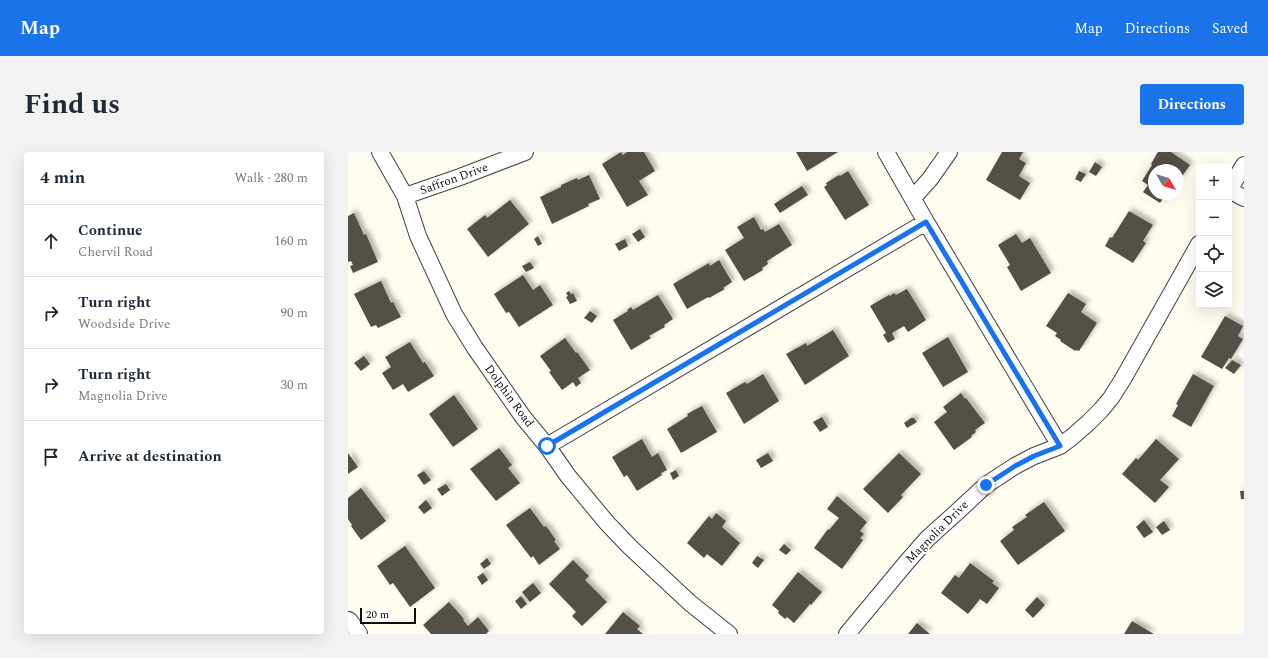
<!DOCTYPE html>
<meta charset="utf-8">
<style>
:root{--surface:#fff;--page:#f2f2f3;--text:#1f2937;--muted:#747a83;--line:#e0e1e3;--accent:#1a73e8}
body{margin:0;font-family:Spectral,serif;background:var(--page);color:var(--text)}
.controls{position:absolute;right:12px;top:12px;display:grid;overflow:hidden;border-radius:4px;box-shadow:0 4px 16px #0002}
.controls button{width:36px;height:36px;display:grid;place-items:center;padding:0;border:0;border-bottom:1px solid var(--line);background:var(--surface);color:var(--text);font:20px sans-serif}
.compass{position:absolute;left:800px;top:12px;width:36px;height:36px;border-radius:50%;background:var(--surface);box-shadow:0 4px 16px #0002;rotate:128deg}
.scale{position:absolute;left:12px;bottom:10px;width:56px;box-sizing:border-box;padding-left:4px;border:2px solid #0d0d0d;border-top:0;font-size:11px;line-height:14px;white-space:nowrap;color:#0d0d0d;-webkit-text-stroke:3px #fff;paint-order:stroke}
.stop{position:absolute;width:12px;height:12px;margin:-9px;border:3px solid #1a73e8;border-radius:50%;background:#fff}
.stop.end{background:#1a73e8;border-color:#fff;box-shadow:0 1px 4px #0008}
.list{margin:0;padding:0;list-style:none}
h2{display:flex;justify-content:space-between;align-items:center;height:52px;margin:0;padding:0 16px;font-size:17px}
h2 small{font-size:13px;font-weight:400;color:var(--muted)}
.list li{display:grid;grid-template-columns:26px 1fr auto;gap:12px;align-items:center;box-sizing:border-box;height:72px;padding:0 16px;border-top:1px solid var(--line)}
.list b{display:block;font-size:15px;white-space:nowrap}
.list p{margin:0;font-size:13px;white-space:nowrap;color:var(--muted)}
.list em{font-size:13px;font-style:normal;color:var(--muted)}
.icon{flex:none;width:22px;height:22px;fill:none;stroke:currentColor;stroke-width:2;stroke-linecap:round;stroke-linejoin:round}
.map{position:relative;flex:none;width:896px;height:482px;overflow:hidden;border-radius:4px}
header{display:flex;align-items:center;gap:24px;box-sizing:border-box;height:56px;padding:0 20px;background:var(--accent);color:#fff}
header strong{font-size:19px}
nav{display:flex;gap:22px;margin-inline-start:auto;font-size:14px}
.intro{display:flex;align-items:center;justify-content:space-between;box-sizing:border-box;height:96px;padding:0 24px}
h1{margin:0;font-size:28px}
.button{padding:10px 18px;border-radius:4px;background:var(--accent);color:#fff;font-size:14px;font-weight:700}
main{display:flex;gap:24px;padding:0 24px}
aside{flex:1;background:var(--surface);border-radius:4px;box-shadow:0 4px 16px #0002}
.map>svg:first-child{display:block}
.building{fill:#554f4a;filter:url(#shadow)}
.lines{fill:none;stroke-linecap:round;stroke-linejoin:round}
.minor-casing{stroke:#404040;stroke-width:18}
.tertiary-casing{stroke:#404040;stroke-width:22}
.minor{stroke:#fff;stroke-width:16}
.tertiary{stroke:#fff;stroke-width:20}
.route{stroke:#1a73e8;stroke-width:5}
.labels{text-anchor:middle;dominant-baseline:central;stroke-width:4;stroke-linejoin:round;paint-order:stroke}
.street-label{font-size:12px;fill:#0d0d0d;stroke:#fff}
</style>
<header>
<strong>Map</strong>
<nav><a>Map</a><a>Directions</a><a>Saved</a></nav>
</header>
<div class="intro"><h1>Find us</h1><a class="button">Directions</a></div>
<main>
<aside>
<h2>4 min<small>Walk · 280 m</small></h2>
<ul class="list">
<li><svg class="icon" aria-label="ahead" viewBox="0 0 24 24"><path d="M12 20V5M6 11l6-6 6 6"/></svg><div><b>Continue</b><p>Chervil Road</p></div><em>160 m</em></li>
<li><svg class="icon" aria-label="right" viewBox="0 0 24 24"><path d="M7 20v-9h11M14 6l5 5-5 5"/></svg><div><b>Turn right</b><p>Woodside Drive</p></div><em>90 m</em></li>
<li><svg class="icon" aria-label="right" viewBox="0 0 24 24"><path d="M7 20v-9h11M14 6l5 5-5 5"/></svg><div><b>Turn right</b><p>Magnolia Drive</p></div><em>30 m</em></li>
<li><svg class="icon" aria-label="arrive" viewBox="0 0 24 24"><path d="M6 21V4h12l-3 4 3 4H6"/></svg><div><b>Arrive at destination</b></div></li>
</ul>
</aside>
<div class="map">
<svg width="896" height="482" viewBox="0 0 896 482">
<defs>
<filter id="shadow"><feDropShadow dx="3.5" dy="-3.5" stdDeviation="2" flood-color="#0004"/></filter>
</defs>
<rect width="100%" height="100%" fill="#fefbef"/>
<path class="building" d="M 273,0 L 275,3 L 279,0 L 296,0 L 307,19 L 291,29 L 300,43 L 279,55 L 254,12 Z
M 448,0 L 490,0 L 459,19 Z
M 654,0 L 675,0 L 671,7 L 678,11 L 671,24 L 682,31 L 672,48 L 638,28 Z
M 810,0 L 823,0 L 842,13 L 830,30 L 830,18 L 806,18 L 806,42 L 818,42 L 812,51 L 795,40 L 800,33 L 794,29 L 804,13 L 803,12 Z
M 747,10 L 754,15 L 748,24 L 741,20 Z
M 500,19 L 521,53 L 497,68 L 476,35 L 479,33 L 478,31 L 491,23 L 492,24 Z
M 731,19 L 738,22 L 733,30 L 727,27 Z
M 241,23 L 252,47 L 240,52 L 241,54 L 204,72 L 192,45 L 213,35 L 213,33 L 229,26 L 230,28 Z
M 454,34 L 460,43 L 432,61 L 426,52 Z
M 162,48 L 181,72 L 140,105 L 119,77 L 137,63 L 139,66 Z
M 781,59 L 805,73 L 795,89 L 798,91 L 785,111 L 757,94 L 762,85 L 764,86 Z
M 6,61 L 16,83 L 18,82 L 30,110 L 5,121 L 2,114 L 5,113 L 3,109 L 0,110 L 0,64 Z
M 406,65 L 413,78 L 415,77 L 417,80 L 431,72 L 444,93 L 419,109 L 420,112 L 414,116 L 415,118 L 396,129 L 377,98 L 396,86 L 389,75 Z
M 292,77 L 297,85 L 290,90 L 284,82 Z
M 668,82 L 674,91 L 682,86 L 703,121 L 673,139 L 659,115 L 662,113 L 650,93 Z
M 190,84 L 194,92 L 190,94 L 186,87 Z
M 277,87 L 280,94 L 271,99 L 267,92 Z
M 371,108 L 384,130 L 375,136 L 377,137 L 361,146 L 360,145 L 339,157 L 325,132 L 361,111 L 362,114 Z
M 182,110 L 186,116 L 178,120 L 174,114 Z
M 175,123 L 185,138 L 192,133 L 205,153 L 171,175 L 161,160 L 158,161 L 146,142 Z
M 33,129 L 43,151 L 45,150 L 53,165 L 30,176 L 28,173 L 23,175 L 6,142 Z
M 559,137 L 578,168 L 560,180 L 556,174 L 544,181 L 547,187 L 540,191 L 535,183 L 538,181 L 522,154 L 541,143 L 542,144 L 546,141 L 548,143 Z
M 221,139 L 223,142 L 225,141 L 229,149 L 222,152 L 218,145 L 220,144 L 218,141 Z
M 720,141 L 738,152 L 733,160 L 749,171 L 731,199 L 728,198 L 727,199 L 712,189 L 713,188 L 707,184 L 709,181 L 698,174 Z
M 310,143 L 325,167 L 316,173 L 317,175 L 301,184 L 303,186 L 283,198 L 265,168 L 280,159 L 279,158 L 283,155 L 285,158 Z
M 242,159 L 249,164 L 244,171 L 236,166 Z
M 877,164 L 895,174 L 890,184 L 895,187 L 883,207 L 881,206 L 874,217 L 853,205 Z
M 485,178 L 501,204 L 457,233 L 438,202 L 458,191 L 459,194 Z
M 600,185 L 620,220 L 595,235 L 574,201 Z
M 217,186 L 228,201 L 229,200 L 242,218 L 230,226 L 233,231 L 228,235 L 225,230 L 214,238 L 201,220 L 203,219 L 192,204 Z
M 62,190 L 75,211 L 77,210 L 86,224 L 60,240 L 55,232 L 45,238 L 34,221 L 43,215 L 37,205 Z
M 16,204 L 22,212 L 13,219 L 6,211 Z
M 884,208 L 893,213 L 886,222 L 877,216 Z
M 415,222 L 431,249 L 396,272 L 378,241 L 397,230 L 399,232 Z
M 845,222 L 866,234 L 843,275 L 824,264 L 830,253 L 828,252 Z
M 613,241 L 617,247 L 618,246 L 637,271 L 627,278 L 628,280 L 623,284 L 624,285 L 606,298 L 586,270 L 599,260 L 595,255 Z
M 106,243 L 130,277 L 105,295 L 81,262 Z
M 354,254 L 369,280 L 333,301 L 319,277 L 340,264 L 339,262 Z
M 474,265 L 480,275 L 472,280 L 465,270 Z
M 563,266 L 566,266 L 569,270 L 559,276 L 556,271 Z
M 294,287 L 304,305 L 310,301 L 319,318 L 313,321 L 314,323 L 289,339 L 279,323 L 276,325 L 264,305 Z
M 808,287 L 831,307 L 812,328 L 821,335 L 807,351 L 774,322 L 788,306 L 790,308 Z
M 151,296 L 164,313 L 160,316 L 172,331 L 148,349 L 122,317 Z
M 0,301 L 10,315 L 0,322 Z
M 420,301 L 425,309 L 413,316 L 408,308 Z
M 551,301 L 573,322 L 553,343 L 555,345 L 540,361 L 515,337 Z
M 328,318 L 331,324 L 325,328 L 322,321 Z
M 76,319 L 83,328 L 76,333 L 69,323 Z
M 98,332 L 102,338 L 94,344 L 89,337 Z
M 13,336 L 38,369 L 13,388 L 3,374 L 4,373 L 0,367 L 0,346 Z
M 892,339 L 896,339 L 896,347 L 893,347 Z
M 489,344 L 519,370 L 512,379 L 516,382 L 512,386 L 515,388 L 494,417 L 466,396 L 480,377 L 481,378 L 491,366 L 479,357 Z
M 78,348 L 84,356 L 76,362 L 70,355 Z
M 696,350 L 717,379 L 670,413 L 652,389 L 666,378 L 664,375 L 679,365 L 677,363 Z
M 182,356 L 196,375 L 198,374 L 208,388 L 206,389 L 212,397 L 191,413 L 185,404 L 183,406 L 158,373 Z
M 368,361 L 378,369 L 374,375 L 392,391 L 374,414 L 359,402 L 356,406 L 339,391 L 361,364 L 364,367 Z
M 796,368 L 805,380 L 796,386 L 788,375 Z
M 816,369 L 822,378 L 814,383 L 808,375 Z
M 436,392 L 443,398 L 438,403 L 431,398 Z
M 57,394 L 87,436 L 62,455 L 45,431 L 42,433 L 29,414 Z
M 409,404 L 416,408 L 410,416 L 404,411 Z
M 139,406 L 143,412 L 136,417 L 132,412 Z
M 225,408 L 241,424 L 237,428 L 259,450 L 234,474 L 224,464 L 228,460 L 201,432 Z
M 622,411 L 646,429 L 644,431 L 651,436 L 639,452 L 632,447 L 620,462 L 593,441 L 607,423 L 611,426 Z
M 450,420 L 474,440 L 463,453 L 462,452 L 446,471 L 439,465 L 437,467 L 430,461 L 431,459 L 424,453 Z
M 135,421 L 140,428 L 134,433 L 129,425 Z
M 185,431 L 193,441 L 182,450 L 174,440 Z
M 173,444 L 179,452 L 173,457 L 167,449 Z
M 689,445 L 697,453 L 685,466 L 677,458 Z
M 101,450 L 116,467 L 115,468 L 120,474 L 130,465 L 141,479 L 138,482 L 83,482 L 75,473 Z
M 275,460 L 292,474 L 289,477 L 295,482 L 257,482 Z
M 784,469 L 806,482 L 776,482 Z
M 569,471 L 582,482 L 560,482 Z"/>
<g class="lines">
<g class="minor-casing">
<path id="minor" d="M 32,0 L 57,44 L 70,84 L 106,162 L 127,196 L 175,265 L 199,294 L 220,324 L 259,371 L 282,395 L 342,451 L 381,482
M 538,0 L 578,70 L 712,294
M 881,38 L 896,13
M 881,38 L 896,46
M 57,44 L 112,25 L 177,0
M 565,46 L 582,27 L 601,0
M 199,294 L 578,70
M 499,482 L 558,411 L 579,387 L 610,359 L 638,333 L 667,314 L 686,304 L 712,294 L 724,285 L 740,271 L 753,258 L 763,246 L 775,227 L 851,92"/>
</g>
<g class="tertiary-casing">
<path id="tertiary" d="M 0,470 L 9,482"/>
</g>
<use href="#minor" class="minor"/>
<use href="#tertiary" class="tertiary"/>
</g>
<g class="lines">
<path class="route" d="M 199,294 L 578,70 L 712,294 L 686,304 L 667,314 L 638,333"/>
</g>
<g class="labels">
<g class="street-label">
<text transform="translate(106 27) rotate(-20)">Saffron Drive</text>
<text transform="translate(161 244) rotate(54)">Dolphin Road</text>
<text transform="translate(589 380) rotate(-45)">Magnolia Drive</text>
</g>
</g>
</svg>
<div class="controls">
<button>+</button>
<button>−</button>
<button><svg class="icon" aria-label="locate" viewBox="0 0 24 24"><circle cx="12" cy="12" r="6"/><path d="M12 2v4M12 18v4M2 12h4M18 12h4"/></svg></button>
<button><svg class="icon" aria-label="layers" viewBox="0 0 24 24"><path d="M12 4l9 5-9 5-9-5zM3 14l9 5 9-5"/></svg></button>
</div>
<svg class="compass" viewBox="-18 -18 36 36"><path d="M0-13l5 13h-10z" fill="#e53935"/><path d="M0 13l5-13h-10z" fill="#747a83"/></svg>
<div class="scale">20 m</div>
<div class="stop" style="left:199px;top:294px"></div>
<div class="stop end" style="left:638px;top:333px"></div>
</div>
</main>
